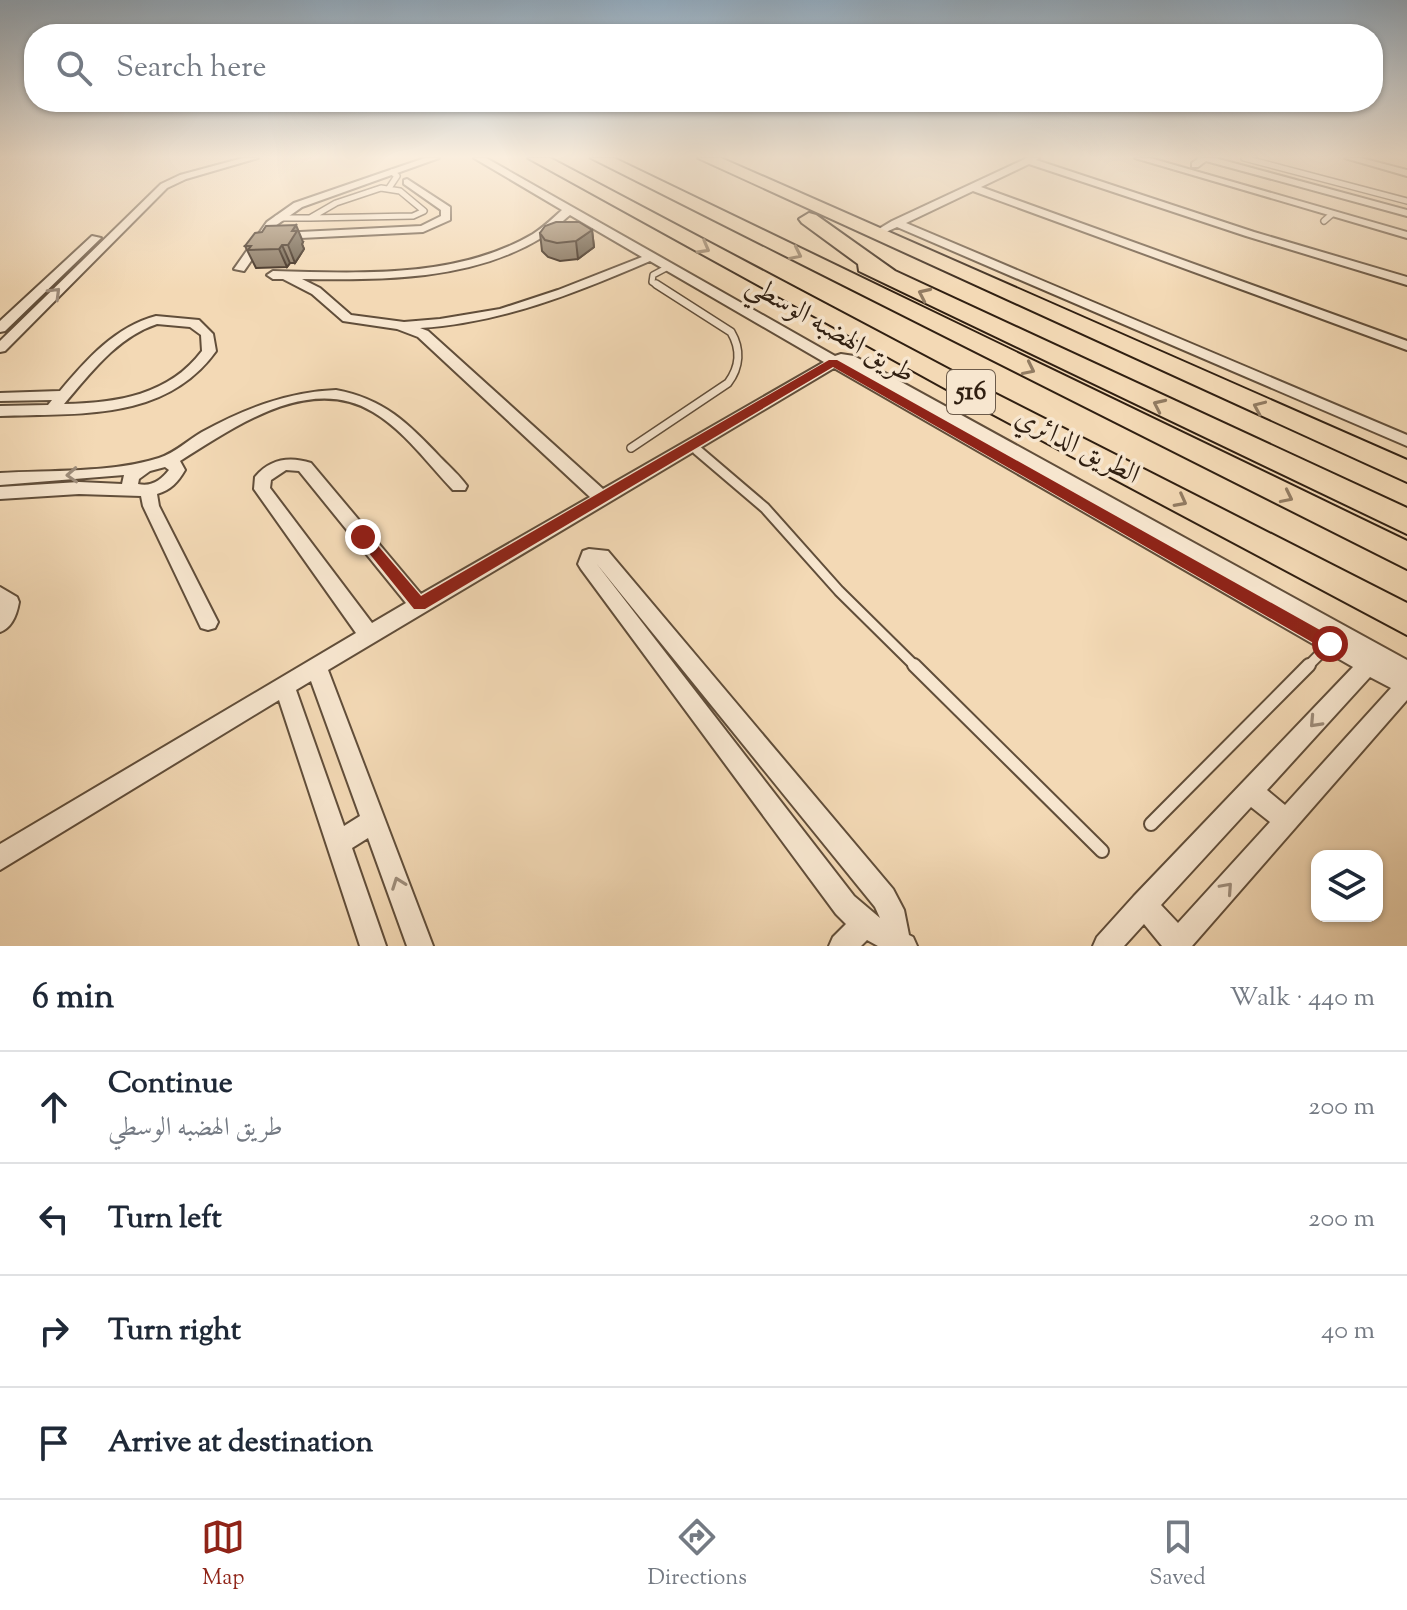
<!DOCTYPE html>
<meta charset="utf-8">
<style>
:root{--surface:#fff;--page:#f2f2f3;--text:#1f2937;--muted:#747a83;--line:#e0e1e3;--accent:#8f2418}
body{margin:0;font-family:"Sorts Mill Goudy",Amiri,serif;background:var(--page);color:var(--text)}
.controls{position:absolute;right:24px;bottom:24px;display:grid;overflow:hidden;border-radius:16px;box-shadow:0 2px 6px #0004}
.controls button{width:72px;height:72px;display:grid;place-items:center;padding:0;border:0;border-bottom:2px solid var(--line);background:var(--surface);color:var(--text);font:40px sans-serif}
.stop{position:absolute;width:24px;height:24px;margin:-18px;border:6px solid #8f2418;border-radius:50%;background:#fff}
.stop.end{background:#8f2418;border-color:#fff;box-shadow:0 2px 8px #0008}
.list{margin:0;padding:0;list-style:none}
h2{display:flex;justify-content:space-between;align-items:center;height:104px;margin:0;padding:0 32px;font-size:34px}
h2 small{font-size:26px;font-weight:400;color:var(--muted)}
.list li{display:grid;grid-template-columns:52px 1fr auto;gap:24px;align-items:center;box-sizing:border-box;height:112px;padding:0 32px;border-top:2px solid var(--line)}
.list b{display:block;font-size:30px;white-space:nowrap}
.list p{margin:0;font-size:26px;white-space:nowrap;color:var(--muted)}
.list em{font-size:26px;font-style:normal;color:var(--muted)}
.icon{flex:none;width:44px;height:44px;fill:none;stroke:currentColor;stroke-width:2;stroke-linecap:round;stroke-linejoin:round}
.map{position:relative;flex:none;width:1407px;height:946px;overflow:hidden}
.search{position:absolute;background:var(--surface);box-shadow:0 2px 6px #0004;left:24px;right:24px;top:24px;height:88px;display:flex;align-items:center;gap:20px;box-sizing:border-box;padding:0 28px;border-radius:32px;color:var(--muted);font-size:30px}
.sheet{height:552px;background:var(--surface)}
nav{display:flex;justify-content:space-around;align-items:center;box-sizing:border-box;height:112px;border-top:2px solid var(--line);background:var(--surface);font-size:22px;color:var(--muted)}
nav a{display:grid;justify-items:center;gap:4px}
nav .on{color:var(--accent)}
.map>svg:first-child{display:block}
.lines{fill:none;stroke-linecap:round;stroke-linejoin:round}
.lane-far3-casing{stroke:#614e3a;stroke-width:8}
.lane-far2-casing{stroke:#614e3a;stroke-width:10}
.lane-far1-casing{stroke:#614e3a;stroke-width:13}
.lane-casing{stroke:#614e3a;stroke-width:16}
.street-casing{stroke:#614e3a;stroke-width:4}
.highway-casing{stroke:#301f11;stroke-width:4}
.lane-far3{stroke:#f7e6cf;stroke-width:5}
.lane-far2{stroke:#f7e6cf;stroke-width:7}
.lane-far1{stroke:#f7e6cf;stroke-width:9}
.lane{stroke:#f7e6cf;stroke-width:12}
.street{fill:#f7e6cf;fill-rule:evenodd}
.highway{fill:#f3d9b5;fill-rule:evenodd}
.wall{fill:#806e58;stroke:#301f11;stroke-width:2}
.shaded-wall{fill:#685a47;stroke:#301f11;stroke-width:2}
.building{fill:#958066;stroke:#301f11;stroke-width:2}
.oneway{stroke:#927c63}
.oneway2{stroke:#9d8c7a}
.route{fill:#8f2418}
.labels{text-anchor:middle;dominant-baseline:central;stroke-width:7;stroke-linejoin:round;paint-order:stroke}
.shield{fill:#f7e6cf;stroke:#6c5b4a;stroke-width:2}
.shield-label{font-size:26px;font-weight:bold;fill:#301f11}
.street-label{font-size:28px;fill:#301f11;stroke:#f7e6cf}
</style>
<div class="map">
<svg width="1407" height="946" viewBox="0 0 1407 946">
<rect width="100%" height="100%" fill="#f3d9b5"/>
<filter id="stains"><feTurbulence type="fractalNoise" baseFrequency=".0025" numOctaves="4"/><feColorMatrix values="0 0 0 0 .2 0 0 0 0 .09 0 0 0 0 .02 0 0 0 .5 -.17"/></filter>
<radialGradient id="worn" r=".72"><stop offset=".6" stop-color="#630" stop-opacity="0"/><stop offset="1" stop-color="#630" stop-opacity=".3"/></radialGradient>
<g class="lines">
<g class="lane-far3-casing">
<path id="lane-far3" d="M 1244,158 L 1407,201
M 381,188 L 400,191 L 424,211 L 413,216 L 310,218 L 336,203 Z
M 389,188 L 397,176 L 392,172
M 277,218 L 310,218
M 1324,221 L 1332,214
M 659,286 L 652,282 L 653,275 L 668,267"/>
</g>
<g class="lane-far2-casing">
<path id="lane-far2" d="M 691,445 L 699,452
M 631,448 L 728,383 C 740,367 741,349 731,332 L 656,284"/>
</g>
<g class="lane-far1-casing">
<path id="lane-far1" d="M 697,450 L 765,508 L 839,591 L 916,667
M 1307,667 L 1329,645"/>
</g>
<g class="lane-casing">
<path id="lane" d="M 914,665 L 1102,851
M 1151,824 L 1309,665"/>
</g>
<g class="street-casing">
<path id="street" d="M 243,158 L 258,158 L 186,179 L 167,188 L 5,351 L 0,352 L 0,341 L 161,184 L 180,175 Z
M 425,158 L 439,158 L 302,207 L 275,226 L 244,271 L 234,269 L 267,222 L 294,203 Z
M 474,158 L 486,158 L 835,356 L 841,354 L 854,356 L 1407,660 L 1407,700 L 1192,946 L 1162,946 L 1144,924 L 1124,946 L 1093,946 L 1097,937 L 1134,896 L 1353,667 L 834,368 L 328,670 L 433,946 L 407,946 L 368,838 L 352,848 L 386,946 L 360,946 L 279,700 L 0,870 L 0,844 L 356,633 L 254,489 L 255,477 C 270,459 289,456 311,463 L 421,594 L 590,497 L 418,337 L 397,329 L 343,321 L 312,294 L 283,279 L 273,279 L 267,275 L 273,271 C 360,273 456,279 533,234 C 544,227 553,218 562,210 ZM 570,215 L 642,257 L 558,290 L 500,309 L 440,319 L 404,322 L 351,315 L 320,288 L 302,279 C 382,280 470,281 541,238 C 552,232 561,222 570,215 ZM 650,261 L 824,362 L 603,489 L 428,331 L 420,328 C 501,323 576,293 650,261 ZM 286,470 L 299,471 L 406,603 L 372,623 L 270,488 L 271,480 ZM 1370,677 L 1391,688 L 1285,805 L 1267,790 ZM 311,681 L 360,816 L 344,826 L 296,690 ZM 1251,807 L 1270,822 L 1178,923 L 1161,905 Z
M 1027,158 L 1039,158 L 1036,160 L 1254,232 L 1407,277 L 1407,285 L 1246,236 L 1029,164 L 981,187 L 1407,341 L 1407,350 L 973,191 L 906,223 L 1407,435 L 1407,446 L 897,227 L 877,236 L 872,233 L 892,221 Z
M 1135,158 L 1150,158 L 1407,232 L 1407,238 Z
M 1199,158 L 1215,158 L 1407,210 L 1407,216 L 1206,161 L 1198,167 L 1192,167 L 1192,163 Z
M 1345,158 L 1361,158 L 1407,170 L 1407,176 Z
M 407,179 L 450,207 L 450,220 L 423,232 L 280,239 L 275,236 L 280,233 L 421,226 L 441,216 L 441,210 L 404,184 L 404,180 Z
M 92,236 L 101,238 L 5,331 L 0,332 L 0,321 Z
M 156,316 L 199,320 L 213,334 L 216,351 C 165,422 78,413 0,416 L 0,406 L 48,405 L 52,400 L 0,401 L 0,393 L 60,391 C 87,359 115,327 156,316 ZM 157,324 L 190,327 L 201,335 L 202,351 C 169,395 117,403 64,404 C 90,374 117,337 157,324 Z
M 336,390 C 384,399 408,423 441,458 C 450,467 460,476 467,486 L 465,490 L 453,490 C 428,464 405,431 373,412 C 309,373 233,428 180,461 L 185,470 C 178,482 171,490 157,494 L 159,506 L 218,622 L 215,628 L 208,630 L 201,628 L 143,506 L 141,496 L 79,494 L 0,499 L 0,487 L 79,482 L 122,484 L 124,475 L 0,485 L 0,473 C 50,470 113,473 159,458 C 175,453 188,440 202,432 C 244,409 287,392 336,390 ZM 165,467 L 169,470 C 161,480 152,487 138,484 L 139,479 L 150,471 Z
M 589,549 L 608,551 L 893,889 L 904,910 L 909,935 L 913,937 L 917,946 L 878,946 L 867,940 L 861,946 L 829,946 L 833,937 L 846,924 L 836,914 L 581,569 L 578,564 L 583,551 ZM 596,563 L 875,907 L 880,918 L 854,896 Z
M 0,587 L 17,597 L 19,602 C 17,614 12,628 0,632 Z"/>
</g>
<g class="highway-casing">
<path id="highway" d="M 528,158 L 550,158 L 986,389 L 1407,603 L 1407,635 L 968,401 Z
M 591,158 L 614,158 L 1407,541 L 1407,569 Z
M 698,158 L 721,158 L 1407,460 L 1407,482 Z
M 809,213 L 816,215 L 895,271 L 1407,508 L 1407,534 L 859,271 L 858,264 L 802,223 L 799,219 Z"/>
</g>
<use href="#lane-far3" class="lane-far3"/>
<use href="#lane-far2" class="lane-far2"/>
<use href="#lane-far1" class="lane-far1"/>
<use href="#lane" class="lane"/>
<use href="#street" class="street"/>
<use href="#highway" class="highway"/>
</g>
<path class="wall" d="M 592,230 L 594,247 L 578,259 L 560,261 L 548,257 L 542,251 L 540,233 Z
M 303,242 L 302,244 L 304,249 L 295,263 L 290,263 L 287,267 L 256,268 L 245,246 Z"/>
<path class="shaded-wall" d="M 296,225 L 303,242 L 302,244 L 304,249 L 295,263 L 288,245 L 292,231 Z
M 592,230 L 594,247 L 578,259 L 576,241 Z
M 282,245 L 290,263 L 287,267 L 279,249 Z"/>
<path class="building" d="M 556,222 L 579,222 L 592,230 L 576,241 L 557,243 L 545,240 L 540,233 L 545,226 Z
M 296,225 L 292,231 L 297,231 L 288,245 L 282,245 L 279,249 L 248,250 L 251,246 L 245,246 L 255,233 L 262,232 L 266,226 Z"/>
<defs><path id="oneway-chevron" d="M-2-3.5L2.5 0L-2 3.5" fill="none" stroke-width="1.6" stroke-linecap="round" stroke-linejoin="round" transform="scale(2)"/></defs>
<g class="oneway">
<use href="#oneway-chevron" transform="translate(704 248) rotate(29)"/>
<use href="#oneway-chevron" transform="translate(796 254) rotate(26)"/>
<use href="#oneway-chevron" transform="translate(924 294) rotate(-155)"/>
<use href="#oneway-chevron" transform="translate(1029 369) rotate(26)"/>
<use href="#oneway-chevron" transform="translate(1159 405) rotate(-155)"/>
<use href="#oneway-chevron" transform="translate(1259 407) rotate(-156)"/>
<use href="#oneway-chevron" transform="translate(1287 497) rotate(26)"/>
<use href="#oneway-chevron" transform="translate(1181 501) rotate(28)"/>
</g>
<g class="oneway2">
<use href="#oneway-chevron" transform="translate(55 293) rotate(-45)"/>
<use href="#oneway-chevron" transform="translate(72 475) rotate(177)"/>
<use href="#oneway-chevron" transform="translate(1315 722) rotate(133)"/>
<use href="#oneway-chevron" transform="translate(398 883) rotate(-110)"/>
<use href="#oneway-chevron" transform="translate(1227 888) rotate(-48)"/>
</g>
<linearGradient id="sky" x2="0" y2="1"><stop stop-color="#92aabd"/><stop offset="0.54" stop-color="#faeede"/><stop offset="1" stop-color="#faeede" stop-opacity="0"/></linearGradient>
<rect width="1407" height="290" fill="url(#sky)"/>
<path class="route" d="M 829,360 L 837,360 L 1336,639 L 1336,649 L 1324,649 L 833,367 L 425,609 L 414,609 L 356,537 L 363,532 L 368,534 L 421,596 Z"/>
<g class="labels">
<rect class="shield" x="947" y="370" width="48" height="44" rx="6"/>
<g class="shield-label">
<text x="971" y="392">516</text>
</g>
<g class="street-label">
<text transform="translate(830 330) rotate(30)">طريق الهضبه الوسطي</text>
<text transform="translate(1077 447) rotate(27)">الطريق الدائري</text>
</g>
</g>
<rect width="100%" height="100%" filter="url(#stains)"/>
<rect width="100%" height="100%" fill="url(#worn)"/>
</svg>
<div class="controls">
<button><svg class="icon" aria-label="layers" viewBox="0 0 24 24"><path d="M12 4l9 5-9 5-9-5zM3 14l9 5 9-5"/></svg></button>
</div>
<div class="stop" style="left:1330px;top:644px"></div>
<div class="stop end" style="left:363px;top:537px"></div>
<div class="search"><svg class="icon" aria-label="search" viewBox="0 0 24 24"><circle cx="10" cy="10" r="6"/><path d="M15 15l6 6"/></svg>Search here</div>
</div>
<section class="sheet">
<h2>6 min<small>Walk · 440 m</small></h2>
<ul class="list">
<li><svg class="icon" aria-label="ahead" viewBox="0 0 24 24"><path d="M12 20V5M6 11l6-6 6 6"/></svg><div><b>Continue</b><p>طريق الهضبه الوسطي</p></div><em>200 m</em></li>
<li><svg class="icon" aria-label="left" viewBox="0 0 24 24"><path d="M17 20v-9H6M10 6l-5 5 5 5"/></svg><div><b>Turn left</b></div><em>200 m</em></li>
<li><svg class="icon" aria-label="right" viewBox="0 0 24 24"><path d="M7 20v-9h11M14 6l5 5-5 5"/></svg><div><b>Turn right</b></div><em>40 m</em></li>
<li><svg class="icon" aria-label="arrive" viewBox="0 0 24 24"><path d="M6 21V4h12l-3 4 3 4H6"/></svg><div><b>Arrive at destination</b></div></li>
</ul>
</section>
<nav>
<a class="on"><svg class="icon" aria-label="map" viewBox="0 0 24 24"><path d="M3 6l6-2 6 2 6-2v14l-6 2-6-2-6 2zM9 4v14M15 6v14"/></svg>Map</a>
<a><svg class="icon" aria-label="directions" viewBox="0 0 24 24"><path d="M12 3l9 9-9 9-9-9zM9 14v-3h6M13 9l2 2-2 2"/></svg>Directions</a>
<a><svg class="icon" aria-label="saved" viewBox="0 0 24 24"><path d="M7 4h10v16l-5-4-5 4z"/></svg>Saved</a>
</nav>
